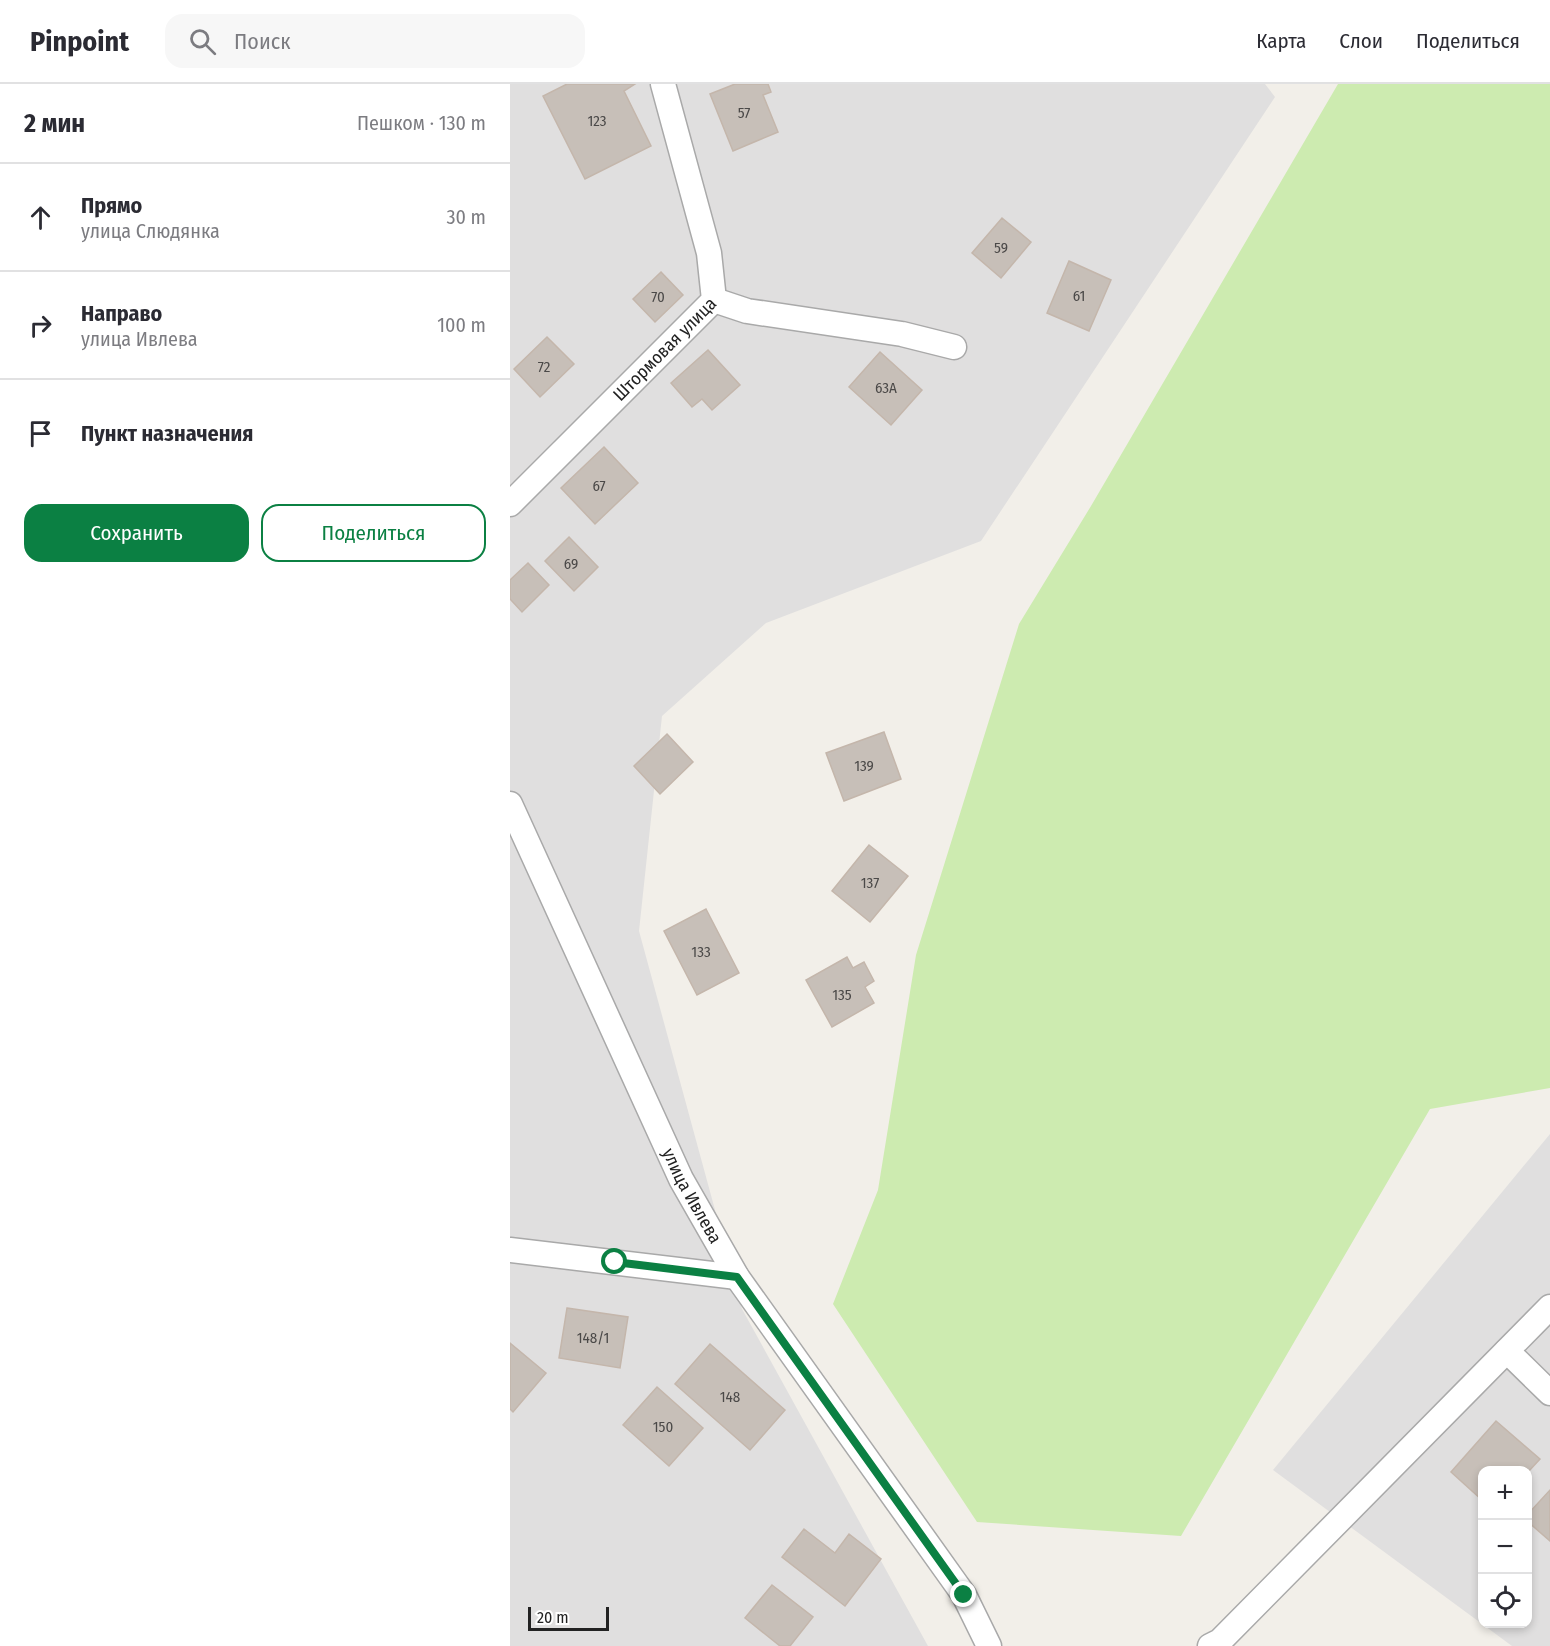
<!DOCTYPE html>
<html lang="ru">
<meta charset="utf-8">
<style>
:root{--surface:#fff;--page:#f7f7f7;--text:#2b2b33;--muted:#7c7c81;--line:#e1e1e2;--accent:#0b8043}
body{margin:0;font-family:"Fira Sans Condensed",sans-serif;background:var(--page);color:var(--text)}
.controls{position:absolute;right:18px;bottom:18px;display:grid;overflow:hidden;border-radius:12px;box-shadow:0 3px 9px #0003}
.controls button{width:54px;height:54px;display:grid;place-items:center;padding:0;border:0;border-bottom:2px solid var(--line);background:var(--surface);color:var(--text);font:30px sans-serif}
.scale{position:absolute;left:18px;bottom:15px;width:81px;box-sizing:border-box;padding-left:6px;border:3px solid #222;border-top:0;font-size:16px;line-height:21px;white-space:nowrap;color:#222;-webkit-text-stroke:4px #fff;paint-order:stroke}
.stop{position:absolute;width:18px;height:18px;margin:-14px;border:4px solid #0b8043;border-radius:50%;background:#fff}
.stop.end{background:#0b8043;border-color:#fff;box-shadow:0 2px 6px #0008}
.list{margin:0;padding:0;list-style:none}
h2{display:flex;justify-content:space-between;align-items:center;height:78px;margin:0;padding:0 24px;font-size:26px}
h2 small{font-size:20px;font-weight:400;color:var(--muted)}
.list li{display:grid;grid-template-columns:39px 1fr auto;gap:18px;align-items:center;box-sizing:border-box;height:108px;padding:0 24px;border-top:2px solid var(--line)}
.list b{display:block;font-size:22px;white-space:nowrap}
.list p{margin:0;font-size:20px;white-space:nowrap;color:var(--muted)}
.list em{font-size:20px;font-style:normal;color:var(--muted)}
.actions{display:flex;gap:12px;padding:18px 24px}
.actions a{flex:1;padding:14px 0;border:2px solid var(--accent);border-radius:18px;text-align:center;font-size:21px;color:var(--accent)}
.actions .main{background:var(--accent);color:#fff}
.icon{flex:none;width:33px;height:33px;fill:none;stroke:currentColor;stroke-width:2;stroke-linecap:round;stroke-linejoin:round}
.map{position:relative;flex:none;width:1040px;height:1562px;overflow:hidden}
header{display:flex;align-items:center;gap:36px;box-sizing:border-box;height:84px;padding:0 30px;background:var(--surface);border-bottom:2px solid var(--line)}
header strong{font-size:28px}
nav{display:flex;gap:33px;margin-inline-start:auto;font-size:21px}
.search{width:420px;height:54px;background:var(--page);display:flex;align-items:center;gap:15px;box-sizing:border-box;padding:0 21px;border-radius:18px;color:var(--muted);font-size:22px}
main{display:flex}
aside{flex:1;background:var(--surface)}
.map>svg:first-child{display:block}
.residential{fill:#e0dfdf;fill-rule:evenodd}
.grass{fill:#cdebb0}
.building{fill:#c7bfb8;stroke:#c4b6ab;stroke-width:1.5}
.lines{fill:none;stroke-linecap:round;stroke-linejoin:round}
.minor-casing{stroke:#a9a9a9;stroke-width:27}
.minor{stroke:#fff;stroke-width:24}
.route{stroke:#0b8043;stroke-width:8}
.labels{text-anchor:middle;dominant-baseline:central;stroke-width:4.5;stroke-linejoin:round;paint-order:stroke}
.number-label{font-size:15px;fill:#4b4948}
.street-label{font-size:18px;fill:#222;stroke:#fff}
</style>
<header>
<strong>Pinpoint</strong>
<div class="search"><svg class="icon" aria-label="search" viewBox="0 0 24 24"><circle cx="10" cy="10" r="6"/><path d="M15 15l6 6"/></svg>Поиск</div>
<nav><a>Карта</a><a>Слои</a><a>Поделиться</a></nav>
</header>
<main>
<aside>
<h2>2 мин<small>Пешком · 130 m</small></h2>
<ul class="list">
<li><svg class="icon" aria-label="ahead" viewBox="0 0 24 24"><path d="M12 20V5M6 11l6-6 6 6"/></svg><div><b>Прямо</b><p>улица Слюдянка</p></div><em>30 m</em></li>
<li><svg class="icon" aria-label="right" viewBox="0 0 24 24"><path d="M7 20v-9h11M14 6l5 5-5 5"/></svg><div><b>Направо</b><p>улица Ивлева</p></div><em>100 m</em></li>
<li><svg class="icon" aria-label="arrive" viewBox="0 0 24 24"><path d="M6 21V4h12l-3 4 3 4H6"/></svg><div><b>Пункт назначения</b></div></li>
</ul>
<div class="actions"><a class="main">Сохранить</a><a>Поделиться</a></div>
</aside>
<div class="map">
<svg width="1040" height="1562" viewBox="0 0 1040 1562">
<rect width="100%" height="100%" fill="#f2efe9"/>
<path class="residential" d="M 0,0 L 755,0 L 765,13 L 471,457 L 256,539 L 152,632 L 129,847 L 232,1225 L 418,1562 L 0,1562 Z
M 1040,1050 L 1040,1562 L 1002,1562 L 763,1386 ZM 972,1386 L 1017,1386 L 1017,1540 L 972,1540 Z"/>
<path class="grass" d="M 828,0 L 1040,0 L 1040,1004 L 920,1025 L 671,1452 L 467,1438 L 323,1220 L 368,1106 L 406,871 L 509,540 L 581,422 Z"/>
<path class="building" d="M 57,0 L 125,0 L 114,7 L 141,62 L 75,95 L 33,12 Z
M 225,0 L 258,0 L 261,8 L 253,11 L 268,48 L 223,67 L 200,10 Z
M 492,134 L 521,158 L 491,194 L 462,169 Z
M 559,177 L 601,196 L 579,247 L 537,229 Z
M 151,188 L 173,211 L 145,238 L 123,215 Z
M 37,253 L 64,280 L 30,313 L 4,285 Z
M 198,266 L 230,301 L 202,326 L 192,315 L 182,323 L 161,299 Z
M 370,268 L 412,306 L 381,341 L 339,303 Z
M 94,363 L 128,399 L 85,440 L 51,404 Z
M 59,453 L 88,483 L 64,507 L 35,477 Z
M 18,479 L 39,501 L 12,528 L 0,515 L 0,496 Z
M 374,648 L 391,695 L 334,717 L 316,669 Z
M 157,650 L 183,678 L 150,710 L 124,682 Z
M 359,761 L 398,792 L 360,838 L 322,807 Z
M 196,825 L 229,889 L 187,911 L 154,847 Z
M 337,873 L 343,884 L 354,878 L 364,897 L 355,903 L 364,919 L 322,943 L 296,896 Z
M 57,1224 L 118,1233 L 110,1284 L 49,1274 Z
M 0,1259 L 36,1289 L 3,1328 L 0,1325 Z
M 200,1260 L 275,1326 L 240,1366 L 165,1300 Z
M 147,1303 L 193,1344 L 159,1382 L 113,1341 Z
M 986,1337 L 1030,1375 L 1017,1389 L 1017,1386 L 972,1386 L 972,1416 L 941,1388 Z
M 1040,1406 L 1040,1457 L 1017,1437 L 1017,1431 Z
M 294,1445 L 325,1469 L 339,1450 L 371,1475 L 335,1522 L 272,1473 Z
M 262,1501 L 303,1533 L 280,1562 L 270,1562 L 235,1534 Z"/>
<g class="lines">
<g class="minor-casing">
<g id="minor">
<path d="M 204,216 L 237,227 L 392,250 L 444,263"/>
<path id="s1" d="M 0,420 L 204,216 L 199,169 L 153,0"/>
<path id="s2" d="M 0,720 L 171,1095 L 227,1193 L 454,1511 L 479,1562"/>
<path d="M 0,1166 L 227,1193"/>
<path d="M 997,1267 L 1040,1309"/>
<path d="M 700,1562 L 710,1557 L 1040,1223"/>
</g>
</g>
<use href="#minor" class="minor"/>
</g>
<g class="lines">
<path class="route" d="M 105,1178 L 227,1193 L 454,1511"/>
</g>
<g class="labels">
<g class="number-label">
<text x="234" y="29">57</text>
<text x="87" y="37">123</text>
<text x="491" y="164">59</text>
<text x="569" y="212">61</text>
<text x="148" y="213">70</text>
<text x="34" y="283">72</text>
<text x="376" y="304">63А</text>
<text x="89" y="402">67</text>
<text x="61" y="480">69</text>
<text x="354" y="682">139</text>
<text x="360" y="799">137</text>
<text x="191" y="868">133</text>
<text x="332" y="911">135</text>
<text x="83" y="1254">148/1</text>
<text x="220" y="1313">148</text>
<text x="153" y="1343">150</text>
</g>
<g class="street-label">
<text stroke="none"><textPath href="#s1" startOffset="219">Штормовая улица</textPath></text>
<text stroke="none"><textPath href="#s2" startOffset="432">улица Ивлева</textPath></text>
</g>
</g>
</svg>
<div class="controls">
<button>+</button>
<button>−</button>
<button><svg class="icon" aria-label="locate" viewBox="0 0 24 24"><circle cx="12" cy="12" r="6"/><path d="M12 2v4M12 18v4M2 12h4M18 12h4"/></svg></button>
</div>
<div class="scale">20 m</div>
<div class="stop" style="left:105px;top:1178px"></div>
<div class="stop end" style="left:454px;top:1511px"></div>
</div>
</main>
